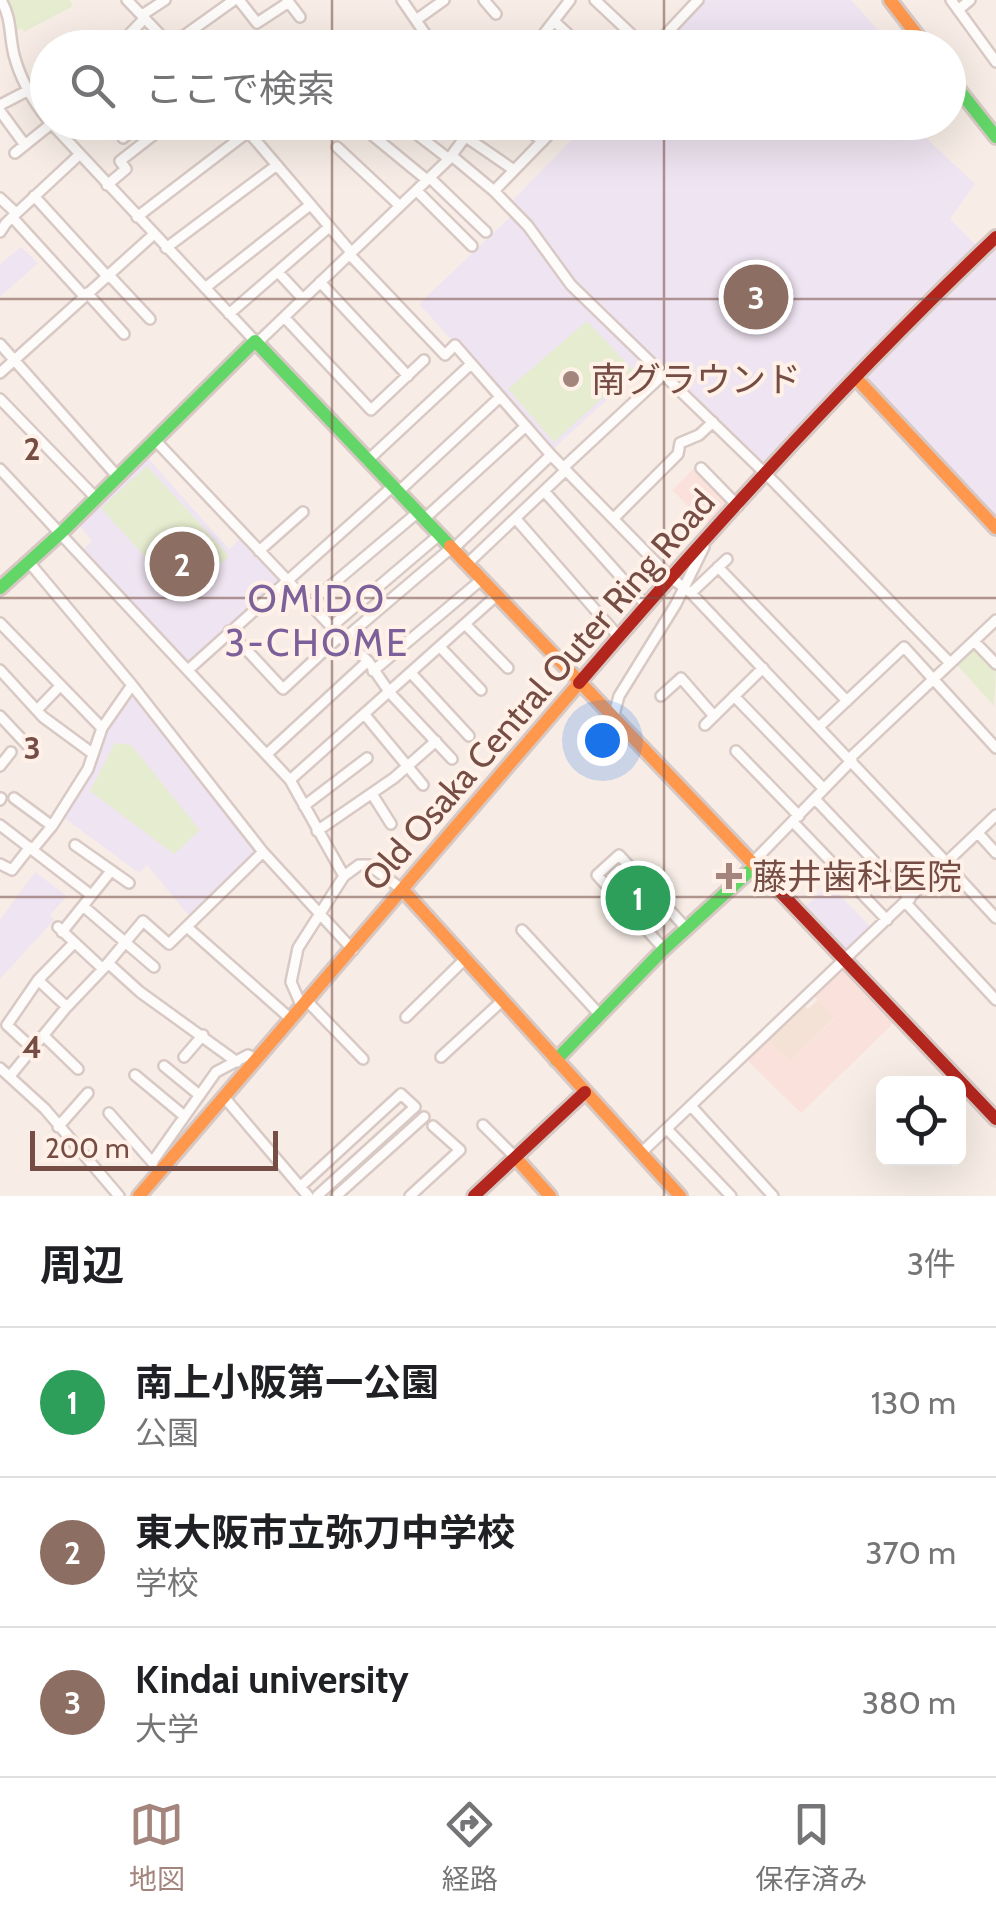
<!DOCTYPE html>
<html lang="ja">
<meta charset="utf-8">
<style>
:root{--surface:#fff;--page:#f6f6f6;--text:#202124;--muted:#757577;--line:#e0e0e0;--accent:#a3857d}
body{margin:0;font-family:Cabin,"Noto Sans JP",sans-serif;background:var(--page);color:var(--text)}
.controls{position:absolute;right:30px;bottom:30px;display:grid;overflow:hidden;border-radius:15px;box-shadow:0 10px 40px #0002}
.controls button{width:90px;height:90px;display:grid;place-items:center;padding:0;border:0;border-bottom:2px solid var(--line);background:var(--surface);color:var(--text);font:50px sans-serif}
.scale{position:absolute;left:30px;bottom:25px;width:248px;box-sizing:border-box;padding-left:10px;border:5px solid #764d45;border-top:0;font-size:28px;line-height:35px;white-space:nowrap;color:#764d45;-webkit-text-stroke:8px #fff1e7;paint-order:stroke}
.you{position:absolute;left:602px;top:740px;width:35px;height:35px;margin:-25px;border:8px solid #fff;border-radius:50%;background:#1a73e8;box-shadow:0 0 0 15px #1a73e833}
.badge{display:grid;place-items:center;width:65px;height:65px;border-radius:50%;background:var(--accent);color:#fff;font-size:32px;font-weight:700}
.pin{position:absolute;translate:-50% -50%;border:5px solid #fff;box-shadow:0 2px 10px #0006}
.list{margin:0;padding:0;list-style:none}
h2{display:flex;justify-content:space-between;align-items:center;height:130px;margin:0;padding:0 40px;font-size:42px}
h2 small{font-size:32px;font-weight:400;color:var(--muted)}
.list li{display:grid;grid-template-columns:65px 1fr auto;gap:30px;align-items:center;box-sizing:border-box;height:150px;padding:0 40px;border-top:2px solid var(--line)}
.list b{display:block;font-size:38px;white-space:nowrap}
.list p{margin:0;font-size:32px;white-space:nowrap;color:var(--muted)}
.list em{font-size:32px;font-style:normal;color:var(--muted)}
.icon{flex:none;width:55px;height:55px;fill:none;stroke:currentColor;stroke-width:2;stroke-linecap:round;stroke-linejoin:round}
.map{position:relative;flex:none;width:996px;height:1196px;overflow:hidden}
.search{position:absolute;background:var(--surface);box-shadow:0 10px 40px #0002;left:30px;right:30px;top:30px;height:110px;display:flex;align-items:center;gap:25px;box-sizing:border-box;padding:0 35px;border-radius:55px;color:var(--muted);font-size:38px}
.sheet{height:580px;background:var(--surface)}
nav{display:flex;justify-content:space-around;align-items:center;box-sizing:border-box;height:140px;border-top:2px solid var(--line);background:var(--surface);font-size:28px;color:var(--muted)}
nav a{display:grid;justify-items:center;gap:5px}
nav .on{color:var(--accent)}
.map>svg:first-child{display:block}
.residential{fill:#f5e2d7}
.commercial{fill:#fbe1db}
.education{fill:#efe4f1}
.green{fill:#e6eccf}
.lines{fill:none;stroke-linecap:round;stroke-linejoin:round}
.street-casing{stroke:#d8c9c4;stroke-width:14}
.fast-casing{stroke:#d7c8c3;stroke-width:18}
.slow-casing{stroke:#d7c8c3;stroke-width:18}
.jam-casing{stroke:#d7c8c3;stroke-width:18}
.street{stroke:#fefcfb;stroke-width:9}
.fast{stroke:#63d668;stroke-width:12}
.slow{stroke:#ff974d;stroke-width:12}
.jam{stroke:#b3261e;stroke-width:12}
.grid{fill:none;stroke:#764d45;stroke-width:2.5;stroke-opacity:0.55}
.poi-dot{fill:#a3857d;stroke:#fff1e7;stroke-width:4}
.labels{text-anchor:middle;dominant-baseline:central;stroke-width:8;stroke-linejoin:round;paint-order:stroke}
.poi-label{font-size:35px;fill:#764d45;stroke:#fff1e7;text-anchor:start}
.street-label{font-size:35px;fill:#764d45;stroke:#fff1e7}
.neighbourhood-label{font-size:38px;letter-spacing:2.5px;fill:#7b609a;stroke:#fff1e7}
.grid-label{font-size:32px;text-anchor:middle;font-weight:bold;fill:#764d45;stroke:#fff1e7;stroke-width:8;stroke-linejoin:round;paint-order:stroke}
</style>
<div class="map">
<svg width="996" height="1196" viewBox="0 0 996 1196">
<rect width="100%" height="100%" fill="#f7ede6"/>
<path class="residential" d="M 818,1000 L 835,1017 L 790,1062 L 767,1039 L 803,1004 L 808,1009 Z"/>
<path class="commercial" d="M 694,468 L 729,502 L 708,526 L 672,490 Z
M 841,967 L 846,967 L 897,1020 L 801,1113 L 746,1059 L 767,1039 L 790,1062 L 835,1018 L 813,995 Z"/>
<path class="education" d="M 703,0 L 851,0 L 893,47 L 656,48 Z
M 588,123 L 910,123 L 975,184 L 950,219 L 976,245 L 909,308 L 762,467 L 578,286 L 532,222 L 511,202 Z
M 512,215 L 570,289 L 648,362 L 552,450 L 419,304 Z
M 21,247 L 38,263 L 0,297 L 0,264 Z
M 996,247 L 996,522 L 864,377 L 911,325 Z
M 145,455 L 229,549 L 242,537 L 280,579 L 188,663 L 84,549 L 92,541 L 78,524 Z
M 131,692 L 257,848 L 256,855 L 191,918 L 147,865 L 139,873 L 63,817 L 90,770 L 104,731 Z
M 35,872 L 67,896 L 50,915 L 54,920 L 0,979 L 0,920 Z
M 829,884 L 871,927 L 845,952 L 803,909 Z"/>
<path class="green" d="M 9,0 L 70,0 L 73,6 L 24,32 L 22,28 L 16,31 Z
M 587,321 L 633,370 L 554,442 L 508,389 Z
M 147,466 L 229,556 L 183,599 L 101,508 Z
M 976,648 L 996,670 L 994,706 L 957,665 Z
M 115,743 L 131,745 L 200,830 L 174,854 L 90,791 Z"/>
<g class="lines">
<g class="street-casing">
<path id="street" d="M 1,0 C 12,19 9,35 14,55 C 20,78 33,101 48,120
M 127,0 L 171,46
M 239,0 L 257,23 L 289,2
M 287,0 L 300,17
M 402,0 L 435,48
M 484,0 L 496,14
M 595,0 L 646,48
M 951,0 L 996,62
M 958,10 L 970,0
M 142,15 L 165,0
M 416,20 L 444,0
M 554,21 L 583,48
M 116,48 L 145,18
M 167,48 L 234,0
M 533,48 L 570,0
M 653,48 L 698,0
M 0,105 L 29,90
M 0,111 L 25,145
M 50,122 L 255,341
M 240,122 L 351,252
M 362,122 L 360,125 L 427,180
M 401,122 L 449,159
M 516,122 L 543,141
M 466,137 L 514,170
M 123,138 L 143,122
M 337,147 L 400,206
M 15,153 L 51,124
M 452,156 L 494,191 L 528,226 L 571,285 L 775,483 L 950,663
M 430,178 L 486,232
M 107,185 L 126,169 L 120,161 L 170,122
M 417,191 L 472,246
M 494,191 L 561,122
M 34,196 L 107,276
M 0,198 L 16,213
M 12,217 L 84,296
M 137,217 L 248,132
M 0,232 L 6,223 L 79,155
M 166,248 L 277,165
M 349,254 L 445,355 L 455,345 L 551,455 L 670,577 L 691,593 L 947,863
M 278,272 L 303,299
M 108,274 L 150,319
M 320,282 L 408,376
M 205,288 L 310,205
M 87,293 L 124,334
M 229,314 L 329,227
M 284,317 L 371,410 L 424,360
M 257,343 L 449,159 L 476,122
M 0,344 L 117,476
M 0,373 L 153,235
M 0,399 L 95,497
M 154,439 L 340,636 L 368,661 L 390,693 L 452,759
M 367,461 L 471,364
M 564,467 L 665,373
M 701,468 L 738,506
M 0,469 L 290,780 L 496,596
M 544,491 L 646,605
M 397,493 L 500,397
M 614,518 L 678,454 L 680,443 L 699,435 L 713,422
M 516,519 L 619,637
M 423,520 L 526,426
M 452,550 L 551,455
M 259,551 L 303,512
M 28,561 L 132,685 L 263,852 L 353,950
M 466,565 L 566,470
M 718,567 L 847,701
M 691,593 L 727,559
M 309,604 L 417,513
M 0,623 L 102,728
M 465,624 L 508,668
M 331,627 L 438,536
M 229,631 L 283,689 L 340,636
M 343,640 L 450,549
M 974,641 L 996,664
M 440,647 L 481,690
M 0,670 L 43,717 L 92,753
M 188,670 L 392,487
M 373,671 L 481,580
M 411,673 L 469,736
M 661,696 L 681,678 L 714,716
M 734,696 L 824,789
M 37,710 L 60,686
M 365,715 L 423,785
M 0,716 L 30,748
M 613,718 L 619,696 L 676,604 L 704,547
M 705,725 L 763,668
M 820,726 L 904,647 L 996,748
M 736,751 L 799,816
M 267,754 L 368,661
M 850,758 L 996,620
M 0,766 L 11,752
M 290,780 L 344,876
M 372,794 L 391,824
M 14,798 L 52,826 L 88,769 L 102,728 L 132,685
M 815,799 L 910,899
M 0,800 L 1,798
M 304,806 L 367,758
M 793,822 L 887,920
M 0,825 L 91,895
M 317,831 L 394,778 L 436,741
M 978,833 L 996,853
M 75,845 L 129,883
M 33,849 L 52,826
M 0,864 L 12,870 L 30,847
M 751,864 L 852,760
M 946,864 L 996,918
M 906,903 L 996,1000
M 83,906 L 154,967
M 631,913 L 653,892
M 58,927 L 103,969 L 143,921 L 169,944 L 263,852
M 187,927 L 292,1020
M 522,930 L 600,1015
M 62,932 L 111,871
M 664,949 L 597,875 L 619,855 L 686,928
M 108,963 L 140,992 L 237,1062
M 38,980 L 67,1007
M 308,1002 L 363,1059
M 301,1005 L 291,982 L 298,948 L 344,876 L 359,865 L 369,865 L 403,890
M 406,1017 L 466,958
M 44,1036 L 78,1069
M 33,1049 L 7,1025 L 38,980 L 74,943
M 184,1057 L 203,1035
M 441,1057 L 503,1000
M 164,1066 L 198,1094
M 0,1068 L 45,1109 L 119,1196
M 135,1075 L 183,1115
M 10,1076 L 65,1009 L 103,969
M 224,1097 L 308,1196
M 691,1106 L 773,1196
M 109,1113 L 153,1163
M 483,1125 L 516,1158
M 58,1127 L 88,1093
M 667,1129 L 731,1196
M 641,1153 L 996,815
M 153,1161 L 216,1072 L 248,1055 L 257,1059
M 300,1187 L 401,1094 L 415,1107 L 317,1196
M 336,1196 L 424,1117
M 410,1196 L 460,1150 L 433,1126"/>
</g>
<g class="fast-casing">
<path id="fast" d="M 948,76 L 996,137
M 0,588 L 62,532 L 255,341 L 450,546
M 556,1060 L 664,949 L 754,867"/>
</g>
<g class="slow-casing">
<path id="slow" d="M 890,0 L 927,48
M 856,378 L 996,528
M 450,546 L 766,877
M 403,890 L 680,1196
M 516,1158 L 550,1196
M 139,1196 L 579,683"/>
</g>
<g class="jam-casing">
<path id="jam" d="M 579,683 C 711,529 849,377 996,237
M 766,877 L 996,1119
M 474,1196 L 585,1092"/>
</g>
<use href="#street" class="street"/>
<use href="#fast" class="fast"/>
<use href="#slow" class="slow"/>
<use href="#jam" class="jam"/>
</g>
<path class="grid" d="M 332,0 L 332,48M 664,0 L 664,48M 332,122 L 332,1196M 664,122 L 664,1196M 0,299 L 996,299M 0,598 L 996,598M 0,897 L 996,897"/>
<g class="poi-dot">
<circle cx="571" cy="379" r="10"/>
<path d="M724 861h10v10h10v10h-10v10h-10v-10h-10v-10h10z"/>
</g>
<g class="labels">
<g class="poi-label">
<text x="591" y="379">南グラウンド</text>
<text x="752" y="876">藤井歯科医院</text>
</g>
<g class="street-label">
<text transform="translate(538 690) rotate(-49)">Old Osaka Central Outer Ring Road</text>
</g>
<g class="neighbourhood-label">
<text x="317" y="598">OMIDO<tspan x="317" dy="44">3-CHOME</tspan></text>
</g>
</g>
<g class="grid-label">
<text x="32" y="460">2</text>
<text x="32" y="759">3</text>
<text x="32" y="1058">4</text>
</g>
</svg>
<div class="controls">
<button><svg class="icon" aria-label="locate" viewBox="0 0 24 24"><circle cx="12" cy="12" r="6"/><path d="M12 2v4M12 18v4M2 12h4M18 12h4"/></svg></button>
</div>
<div class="scale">200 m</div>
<div class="you"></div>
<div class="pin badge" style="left:638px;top:898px;background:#2e9e5b">1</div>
<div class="pin badge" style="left:182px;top:564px;background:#8d6e63">2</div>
<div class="pin badge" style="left:756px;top:297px;background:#8d6e63">3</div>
<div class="search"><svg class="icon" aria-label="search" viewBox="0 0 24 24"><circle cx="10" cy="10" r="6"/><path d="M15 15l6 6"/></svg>ここで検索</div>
</div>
<section class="sheet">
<h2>周辺<small>3件</small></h2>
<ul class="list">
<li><span class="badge" style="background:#2e9e5b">1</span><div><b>南上小阪第一公園</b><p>公園</p></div><em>130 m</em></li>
<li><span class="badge" style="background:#8d6e63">2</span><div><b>東大阪市立弥刀中学校</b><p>学校</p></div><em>370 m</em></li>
<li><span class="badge" style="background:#8d6e63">3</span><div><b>Kindai university</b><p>大学</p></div><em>380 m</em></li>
</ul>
</section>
<nav>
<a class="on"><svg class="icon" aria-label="map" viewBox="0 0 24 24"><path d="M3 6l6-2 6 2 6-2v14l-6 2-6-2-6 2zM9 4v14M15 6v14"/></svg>地図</a>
<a><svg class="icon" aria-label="directions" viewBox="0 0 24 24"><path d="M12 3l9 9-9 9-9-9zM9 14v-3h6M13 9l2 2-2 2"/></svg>経路</a>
<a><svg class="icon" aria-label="saved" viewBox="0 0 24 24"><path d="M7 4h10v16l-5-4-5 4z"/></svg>保存済み</a>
</nav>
